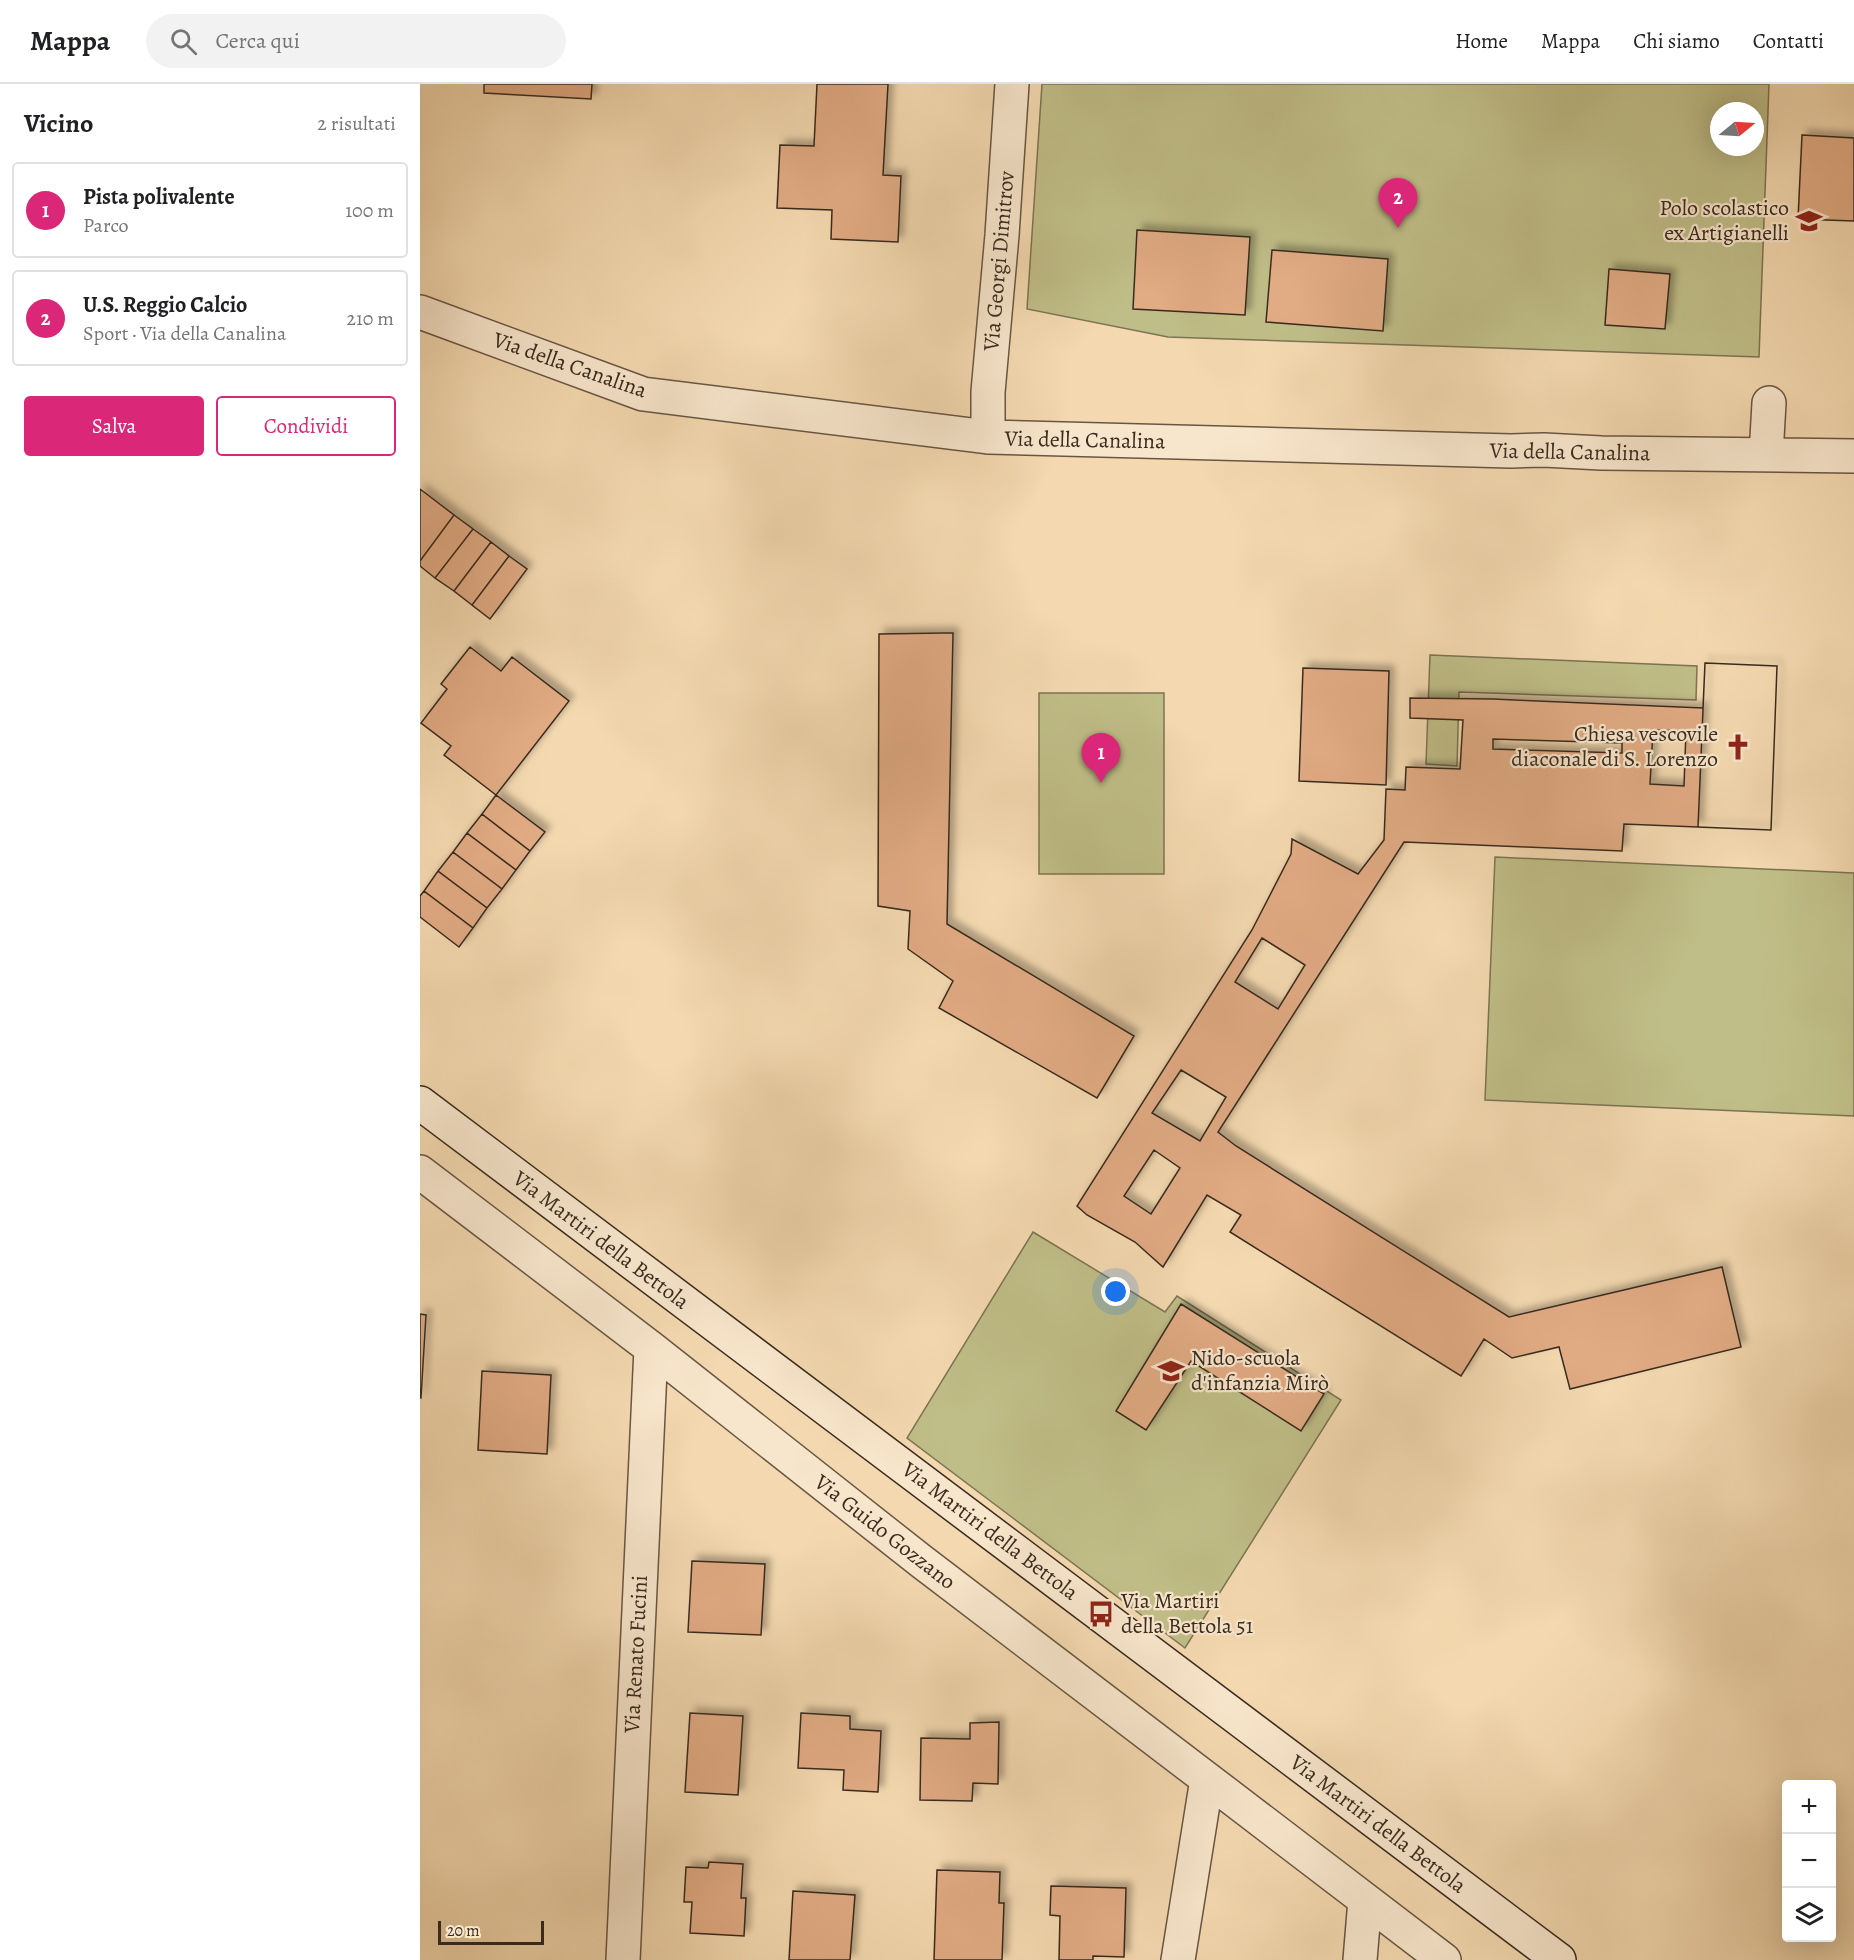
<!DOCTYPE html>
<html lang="it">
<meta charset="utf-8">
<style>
:root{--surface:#fff;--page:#f2f2f2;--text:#202124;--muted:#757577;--line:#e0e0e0;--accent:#db2777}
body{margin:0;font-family:Alegreya,serif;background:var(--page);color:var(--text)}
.controls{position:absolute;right:18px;bottom:18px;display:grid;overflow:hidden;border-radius:6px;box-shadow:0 6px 24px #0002}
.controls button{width:54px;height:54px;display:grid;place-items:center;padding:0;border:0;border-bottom:2px solid var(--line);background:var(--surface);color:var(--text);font:30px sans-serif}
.compass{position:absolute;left:1290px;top:18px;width:54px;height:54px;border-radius:50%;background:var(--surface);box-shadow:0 6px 24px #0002;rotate:72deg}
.scale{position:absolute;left:18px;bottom:15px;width:106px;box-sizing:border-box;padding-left:6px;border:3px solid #392b1f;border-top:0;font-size:16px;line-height:21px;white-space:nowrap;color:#392b1f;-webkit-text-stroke:4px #f8e6cc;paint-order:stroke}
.you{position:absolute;left:696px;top:1208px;width:21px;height:21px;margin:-15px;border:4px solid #fff;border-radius:50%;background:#1a73e8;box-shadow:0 0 0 9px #1a73e833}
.badge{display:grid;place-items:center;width:39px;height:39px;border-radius:50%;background:var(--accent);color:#fff;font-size:20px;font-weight:700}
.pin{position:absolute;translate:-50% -50px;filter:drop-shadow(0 2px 3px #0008)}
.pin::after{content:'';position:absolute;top:32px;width:21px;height:18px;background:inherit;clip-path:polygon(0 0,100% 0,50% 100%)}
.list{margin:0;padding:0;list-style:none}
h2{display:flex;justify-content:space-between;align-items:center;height:78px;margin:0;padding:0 24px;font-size:26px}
h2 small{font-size:20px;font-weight:400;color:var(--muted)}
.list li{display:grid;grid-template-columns:39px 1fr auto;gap:18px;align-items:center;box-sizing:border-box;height:96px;margin:0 12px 12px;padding:0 12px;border:2px solid var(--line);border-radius:6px}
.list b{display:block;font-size:22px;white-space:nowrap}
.list p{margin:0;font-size:20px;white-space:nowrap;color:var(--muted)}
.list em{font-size:20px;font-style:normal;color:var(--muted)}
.actions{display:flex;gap:12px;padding:18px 24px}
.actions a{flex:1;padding:14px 0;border:2px solid var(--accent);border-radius:6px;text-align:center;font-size:21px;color:var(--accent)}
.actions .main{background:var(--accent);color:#fff}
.icon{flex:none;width:33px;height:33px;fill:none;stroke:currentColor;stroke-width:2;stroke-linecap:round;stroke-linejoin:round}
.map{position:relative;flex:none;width:1434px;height:1876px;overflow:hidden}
header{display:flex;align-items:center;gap:36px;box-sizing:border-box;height:84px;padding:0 30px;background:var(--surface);border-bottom:2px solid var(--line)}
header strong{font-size:28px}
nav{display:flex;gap:33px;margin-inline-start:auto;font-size:21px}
.search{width:420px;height:54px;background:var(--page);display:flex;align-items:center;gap:15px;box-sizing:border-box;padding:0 21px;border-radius:33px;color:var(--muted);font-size:22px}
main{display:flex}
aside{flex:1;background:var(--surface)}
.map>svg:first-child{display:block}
.green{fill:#c0be88;stroke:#7c7454;stroke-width:1.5;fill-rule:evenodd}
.building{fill:#e1ab84;stroke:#392b1f;stroke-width:1.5;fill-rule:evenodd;filter:url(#shadow)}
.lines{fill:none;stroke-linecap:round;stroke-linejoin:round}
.street-casing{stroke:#685643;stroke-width:36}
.secondary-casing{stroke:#392b1f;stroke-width:36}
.street{stroke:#f8e6cc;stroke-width:33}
.secondary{stroke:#f8e6cc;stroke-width:33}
.labels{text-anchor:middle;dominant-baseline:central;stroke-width:4.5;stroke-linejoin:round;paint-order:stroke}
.poi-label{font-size:22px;fill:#392b1f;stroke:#f8e6cc;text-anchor:end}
.street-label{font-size:22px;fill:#392b1f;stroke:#f8e6cc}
</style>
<header>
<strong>Mappa</strong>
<div class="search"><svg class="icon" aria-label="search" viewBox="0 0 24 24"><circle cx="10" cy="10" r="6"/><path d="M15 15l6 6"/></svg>Cerca qui</div>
<nav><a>Home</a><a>Mappa</a><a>Chi siamo</a><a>Contatti</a></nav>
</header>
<main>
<aside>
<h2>Vicino<small>2 risultati</small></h2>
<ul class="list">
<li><span class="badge">1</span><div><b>Pista polivalente</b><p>Parco</p></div><em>100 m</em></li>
<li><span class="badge">2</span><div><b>U.S. Reggio Calcio</b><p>Sport · Via della Canalina</p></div><em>210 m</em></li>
</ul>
<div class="actions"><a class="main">Salva</a><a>Condividi</a></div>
</aside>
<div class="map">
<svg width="1434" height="1876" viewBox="0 0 1434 1876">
<defs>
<filter id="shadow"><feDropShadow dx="5.5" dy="-5.5" stdDeviation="3" flood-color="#0004"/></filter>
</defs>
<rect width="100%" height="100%" fill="#f4d9b0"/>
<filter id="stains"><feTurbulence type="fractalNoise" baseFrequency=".00333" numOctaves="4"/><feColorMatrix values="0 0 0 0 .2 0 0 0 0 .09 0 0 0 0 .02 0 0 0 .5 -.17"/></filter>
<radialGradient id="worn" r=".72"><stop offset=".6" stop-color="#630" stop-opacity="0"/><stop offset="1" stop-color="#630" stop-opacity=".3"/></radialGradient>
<path class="green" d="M 622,0 L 1349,0 L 1339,273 L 748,253 L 607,225 ZM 1299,27 L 1335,27 L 1335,63 L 1299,63 Z
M 1010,571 L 1277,582 L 1276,616 L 1039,608 L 1037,682 L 1006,680 Z
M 619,609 L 744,609 L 744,790 L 619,790 Z
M 1075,773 L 1434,789 L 1434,1032 L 1065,1016 Z
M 613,1148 L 745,1228 L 757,1212 L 921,1316 L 765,1564 L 487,1354 Z"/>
<path class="building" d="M 64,0 L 172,0 L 171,15 L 64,9 Z
M 397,0 L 468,0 L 463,91 L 481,92 L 478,158 L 411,155 L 412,126 L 357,124 L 360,61 L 394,62 Z
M 1382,51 L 1434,54 L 1434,137 L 1378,135 Z
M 717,146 L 830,153 L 825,231 L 713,225 Z
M 852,166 L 968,175 L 963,247 L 846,238 Z
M 1189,185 L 1250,190 L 1245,245 L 1185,241 Z
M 0,405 L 34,431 L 0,477 Z
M 34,431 L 53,445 L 15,494 L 0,482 L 0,477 Z
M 53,445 L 71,458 L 34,507 L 15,494 Z
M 71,458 L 89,472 L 52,521 L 34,507 Z
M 89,472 L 107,485 L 70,535 L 52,521 Z
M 524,549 L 533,549 L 527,840 L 714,952 L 677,1014 L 519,924 L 533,897 L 488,865 L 490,827 L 458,822 L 459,550 Z
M 50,563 L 81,587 L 92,573 L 149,617 L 76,711 L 24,671 L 31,662 L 1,639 L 27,605 L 21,600 Z
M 1285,579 L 1357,582 L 1351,746 L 1204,740 L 1202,767 L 984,758 L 798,1048 L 816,1062 L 1089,1233 L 1302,1183 L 1321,1263 L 1150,1305 L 1139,1263 L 1092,1274 L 1064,1255 L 1041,1292 L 810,1148 L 821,1131 L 787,1111 L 743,1183 L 715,1158 L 667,1131 L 657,1122 L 832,846 L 871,770 L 872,755 L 938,790 L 964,756 L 966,705 L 985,706 L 986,683 L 1040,685 L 1043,636 L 990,634 L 990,614 L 1073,615 L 1283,624 ZM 1233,646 L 1266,647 L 1264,702 L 1230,700 ZM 1073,655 L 1202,659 L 1202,669 L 1073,665 ZM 842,854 L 885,881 L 858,925 L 815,898 ZM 761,986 L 806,1013 L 780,1057 L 732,1029 ZM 734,1066 L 760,1084 L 731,1130 L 704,1112 Z
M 1285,579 L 1357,582 L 1351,746 L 1278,743 Z
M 883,584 L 969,587 L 966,701 L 879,697 Z
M 76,711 L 125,748 L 110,767 L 62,730 Z
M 62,730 L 110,767 L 96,786 L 47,749 Z
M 47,749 L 96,786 L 82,805 L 33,768 Z
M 33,768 L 82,805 L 67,824 L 18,787 Z
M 18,787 L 67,824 L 53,844 L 4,807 Z
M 4,807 L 53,844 L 39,863 L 0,833 L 0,812 Z
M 761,1220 L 904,1310 L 881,1347 L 771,1277 L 726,1346 L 696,1327 Z
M 0,1230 L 6,1231 L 1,1314 L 0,1314 Z
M 62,1287 L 131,1291 L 127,1370 L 58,1366 Z
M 272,1477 L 345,1480 L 341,1551 L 268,1548 Z
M 270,1629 L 323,1632 L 318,1711 L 265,1708 Z
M 381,1629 L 430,1632 L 430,1645 L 461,1647 L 458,1708 L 423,1706 L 424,1686 L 378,1684 Z
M 579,1638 L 578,1700 L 553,1699 L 552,1717 L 500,1716 L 501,1654 L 550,1655 L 550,1639 Z
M 289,1778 L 323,1780 L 321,1814 L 326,1814 L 324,1852 L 270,1849 L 272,1818 L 264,1818 L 266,1783 L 288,1784 Z
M 517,1786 L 580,1788 L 579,1819 L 584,1819 L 582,1876 L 514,1876 Z
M 631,1802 L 706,1804 L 704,1873 L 673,1872 L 673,1876 L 639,1876 L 640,1832 L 630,1831 Z
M 373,1807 L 435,1811 L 430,1876 L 369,1876 Z"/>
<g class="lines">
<g class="street-casing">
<path id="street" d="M 0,228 L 223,310 L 568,353 L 1091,367 L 1124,366 L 1181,369 L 1434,372
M 568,353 L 568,308 L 582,151 L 592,0
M 1346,371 L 1349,319
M 0,1088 L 231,1264 L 501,1477 L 787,1695 L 758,1876
M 787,1695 L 1024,1876
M 203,1876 L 231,1264
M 940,1876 L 945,1816"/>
</g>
<g class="secondary-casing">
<path id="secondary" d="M 0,1019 L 1139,1876"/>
</g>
<use href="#street" class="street"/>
<use href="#secondary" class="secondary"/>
</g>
<defs>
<g id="school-bare" transform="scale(2.07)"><path d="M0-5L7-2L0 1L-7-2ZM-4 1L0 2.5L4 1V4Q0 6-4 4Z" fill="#8f2418" stroke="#f8e6cc" stroke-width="2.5" paint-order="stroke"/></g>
<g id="church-bare" transform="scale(2.07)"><path d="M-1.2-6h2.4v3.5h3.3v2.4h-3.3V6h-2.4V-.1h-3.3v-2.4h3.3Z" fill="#8f2418" stroke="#f8e6cc" stroke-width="2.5" paint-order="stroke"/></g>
<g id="bus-bare" transform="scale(2.07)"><path d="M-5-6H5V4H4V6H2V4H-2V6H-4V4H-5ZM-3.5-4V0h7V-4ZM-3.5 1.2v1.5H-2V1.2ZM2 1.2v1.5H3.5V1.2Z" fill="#8f2418" stroke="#f8e6cc" stroke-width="2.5" paint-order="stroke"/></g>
</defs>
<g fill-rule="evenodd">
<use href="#school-bare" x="1389" y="137"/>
<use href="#church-bare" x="1318" y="663"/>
<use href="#school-bare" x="751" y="1287"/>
<use href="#bus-bare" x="681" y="1530"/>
</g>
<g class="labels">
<g class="poi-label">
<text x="1369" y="124">Polo scolastico<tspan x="1369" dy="25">ex Artigianelli</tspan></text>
<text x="1298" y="650">Chiesa vescovile<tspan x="1298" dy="25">diaconale di S. Lorenzo</tspan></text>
<text x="771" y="1274" text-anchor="start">Nido-scuola<tspan x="771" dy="25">d'infanzia Mirò</tspan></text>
<text x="701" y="1517" text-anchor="start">Via Martiri<tspan x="701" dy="25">della Bettola 51</tspan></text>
</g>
<g class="street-label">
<text transform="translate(579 177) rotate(-85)">Via Georgi Dimitrov</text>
<text transform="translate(150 281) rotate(19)">Via della Canalina</text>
<text transform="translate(665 356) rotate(1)">Via della Canalina</text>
<text transform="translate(1150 368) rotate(1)">Via della Canalina</text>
<text transform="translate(181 1156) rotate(37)">Via Martiri della Bettola</text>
<text transform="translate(570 1447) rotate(37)">Via Martiri della Bettola</text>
<text transform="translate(465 1448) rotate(38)">Via Guido Gozzano</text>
<text transform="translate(216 1570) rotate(-87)">Via Renato Fucini</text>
<text transform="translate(958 1740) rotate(37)">Via Martiri della Bettola</text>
</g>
</g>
<rect width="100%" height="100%" filter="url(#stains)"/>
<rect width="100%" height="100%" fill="url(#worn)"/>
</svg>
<div class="controls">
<button>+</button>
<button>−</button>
<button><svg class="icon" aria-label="layers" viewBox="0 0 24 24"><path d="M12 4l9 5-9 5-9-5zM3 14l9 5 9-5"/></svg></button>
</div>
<svg class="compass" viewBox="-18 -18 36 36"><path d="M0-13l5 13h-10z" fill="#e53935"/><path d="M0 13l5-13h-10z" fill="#757577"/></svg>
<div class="scale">20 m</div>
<div class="you"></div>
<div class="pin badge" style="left:681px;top:699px">1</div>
<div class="pin badge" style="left:978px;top:144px">2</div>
</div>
</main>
